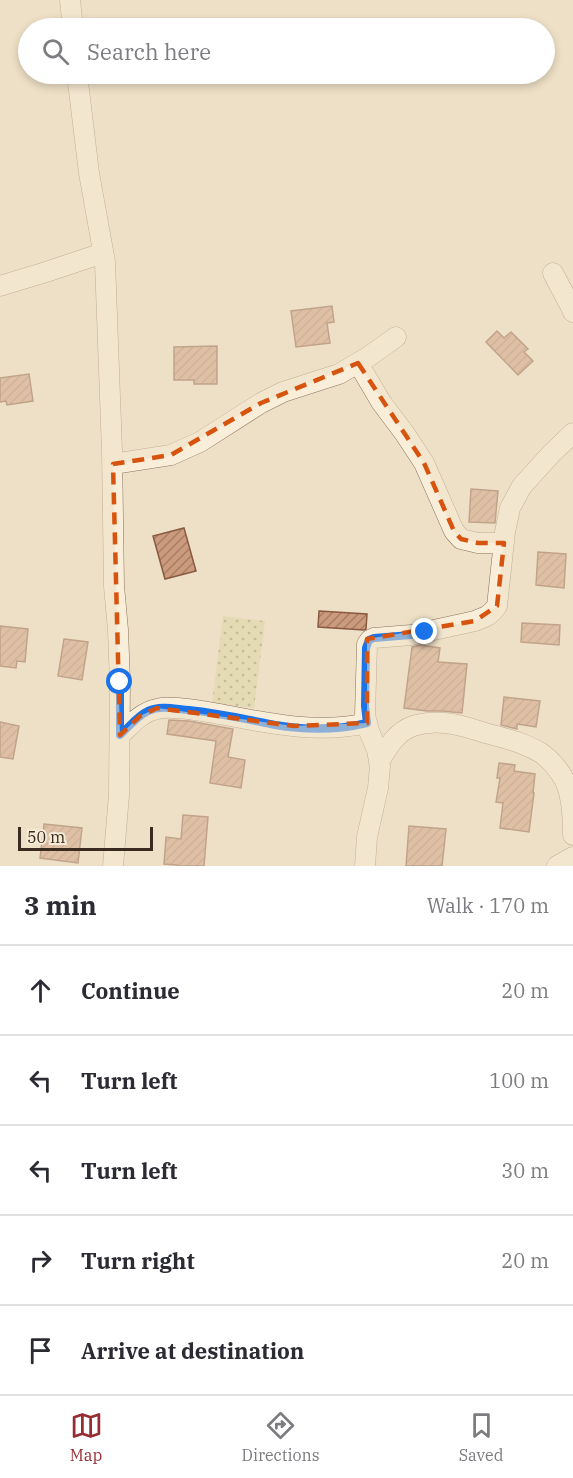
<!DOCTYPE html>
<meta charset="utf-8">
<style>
:root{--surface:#fff;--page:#f2f2f3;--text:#2b2b33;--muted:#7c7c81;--line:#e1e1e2;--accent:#982c32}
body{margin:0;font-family:"IBM Plex Serif",serif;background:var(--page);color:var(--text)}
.scale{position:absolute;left:18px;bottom:15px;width:135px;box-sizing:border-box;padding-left:6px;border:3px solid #3a2b20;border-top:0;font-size:16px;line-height:21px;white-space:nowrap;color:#3a2b20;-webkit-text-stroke:4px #f6ebd6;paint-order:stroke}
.stop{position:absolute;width:18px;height:18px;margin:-14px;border:4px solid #1a73e8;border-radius:50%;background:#fff}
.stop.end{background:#1a73e8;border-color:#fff;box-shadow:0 2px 6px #0008}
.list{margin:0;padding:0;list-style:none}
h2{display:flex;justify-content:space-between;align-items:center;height:78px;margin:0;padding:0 24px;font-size:26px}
h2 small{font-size:20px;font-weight:400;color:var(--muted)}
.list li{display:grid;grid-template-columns:39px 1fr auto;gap:18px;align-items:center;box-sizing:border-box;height:90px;padding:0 24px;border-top:2px solid var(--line)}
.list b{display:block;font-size:22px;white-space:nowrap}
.list em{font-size:20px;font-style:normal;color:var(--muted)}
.icon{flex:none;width:33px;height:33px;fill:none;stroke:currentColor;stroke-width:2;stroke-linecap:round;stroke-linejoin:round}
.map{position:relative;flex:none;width:573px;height:866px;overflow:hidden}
.search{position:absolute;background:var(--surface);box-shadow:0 3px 9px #0003;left:18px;right:18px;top:18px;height:66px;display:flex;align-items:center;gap:15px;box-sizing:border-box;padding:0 21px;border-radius:33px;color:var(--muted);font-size:22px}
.sheet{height:528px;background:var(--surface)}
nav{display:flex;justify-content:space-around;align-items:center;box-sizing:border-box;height:84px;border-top:2px solid var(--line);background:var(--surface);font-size:16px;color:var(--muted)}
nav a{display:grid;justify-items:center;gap:3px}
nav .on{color:var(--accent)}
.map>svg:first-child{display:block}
.farmland{fill:url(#farmland-dots)}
.building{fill:url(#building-hatch);stroke:#895a42;stroke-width:1.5}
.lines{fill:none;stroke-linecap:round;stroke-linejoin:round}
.minor-casing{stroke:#8a725c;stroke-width:21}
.minor{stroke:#f9eeda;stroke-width:20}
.route{stroke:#1a73e8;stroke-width:8}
.marked{fill:none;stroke:#d7540e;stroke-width:4.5;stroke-dasharray:12 8;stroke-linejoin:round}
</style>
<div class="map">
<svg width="573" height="866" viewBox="0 0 573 866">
<defs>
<pattern id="farmland-dots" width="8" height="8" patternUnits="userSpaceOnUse" patternTransform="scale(1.5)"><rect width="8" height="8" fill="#e4dab4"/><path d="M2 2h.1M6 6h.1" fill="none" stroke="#c4bb9a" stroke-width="1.8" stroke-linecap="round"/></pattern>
<pattern id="building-hatch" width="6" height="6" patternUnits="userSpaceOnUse" patternTransform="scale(1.5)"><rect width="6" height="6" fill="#cc9a7d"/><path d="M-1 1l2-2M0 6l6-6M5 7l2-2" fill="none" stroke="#a77e66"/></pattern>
</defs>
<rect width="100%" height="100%" fill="#eee0c6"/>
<path class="farmland" d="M 223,616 L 265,621 L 254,708 L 212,703 Z"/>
<path class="building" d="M 332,306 L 334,322 L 327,323 L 330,343 L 296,347 L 291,311 Z
M 497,331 L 504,338 L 511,332 L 528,349 L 524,352 L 533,361 L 518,375 L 486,342 Z
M 217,346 L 217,384 L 194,384 L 194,380 L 174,380 L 174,347 Z
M 29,374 L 33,401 L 7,405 L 6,401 L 0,402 L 0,378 Z
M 471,489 L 498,491 L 495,523 L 469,522 Z
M 184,528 L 196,571 L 165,579 L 153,536 Z
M 538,552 L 566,554 L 564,588 L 536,585 Z
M 319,611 L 367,614 L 366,629 L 364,630 L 318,627 Z
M 522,623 L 560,625 L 559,645 L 521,642 Z
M 0,626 L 28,629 L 25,662 L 17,661 L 16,668 L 0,666 Z
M 64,639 L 88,642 L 82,680 L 58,676 Z
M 420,645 L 440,648 L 438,662 L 467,664 L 462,713 L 442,711 L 427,711 L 404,708 L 412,647 Z
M 504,697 L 540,701 L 536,727 L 517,724 L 517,729 L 501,725 Z
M 169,720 L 189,721 L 233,729 L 228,757 L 245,760 L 241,788 L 210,783 L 216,741 L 167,734 Z
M 0,722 L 19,726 L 13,759 L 0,757 Z
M 499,763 L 515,765 L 514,771 L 535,774 L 533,793 L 534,793 L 529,832 L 500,828 L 503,803 L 496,802 L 500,778 L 497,778 Z
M 183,815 L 208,817 L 204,866 L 177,866 L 177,865 L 164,864 L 166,837 L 181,839 Z
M 44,824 L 82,828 L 78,863 L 40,858 Z
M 409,826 L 446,829 L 442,866 L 406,866 Z"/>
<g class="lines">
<g class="minor-casing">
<path id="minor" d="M 70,0 L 73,28
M 77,74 L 89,173 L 105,262 L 112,451 L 114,586 L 118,630 L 120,682 L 119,795 L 113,866
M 553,273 L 571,307 L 573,312
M 0,286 L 46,272 L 103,253
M 358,363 L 381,402 L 405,434 L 424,463 L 454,531 L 461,539 L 478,543 L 504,543
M 113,464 L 171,455 L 200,442 L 261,403 L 283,392 L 339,374 L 368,357 L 396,337
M 120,735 C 131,725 141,712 157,709 C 173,705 208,712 225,715 C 271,724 320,734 367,723
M 379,762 C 388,747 396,732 413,726 C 423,723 435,722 445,723 C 460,724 475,730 489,734 C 507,739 525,743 541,753 C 550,759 560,771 565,781 C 572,796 573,818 573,835
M 365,866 L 367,837 L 378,788 L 380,766 L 377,750 L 369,731 L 365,715 L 367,644 L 370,640 L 374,638 L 411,635 L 475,621 L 487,616 L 493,611 L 497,606 L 505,532 L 510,508 L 522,486 L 552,453 L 573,433
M 557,866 L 573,857"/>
</g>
<use href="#minor" class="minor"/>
</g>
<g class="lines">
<path class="route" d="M 120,682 L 120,735 C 129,727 137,716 148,711 C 161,705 175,709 189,710 C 218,713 246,719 275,725 C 304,730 338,730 367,723 L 365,706 L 366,648 L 369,640 L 374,638 L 411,635 L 425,632"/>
</g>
<path d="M0 0H573V866H0ZM 358,363 L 424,463 L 454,531 L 461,539 L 478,543 L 504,543 L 497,606 L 475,621 L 367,639 L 367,723 L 294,726 L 157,708 L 140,716 L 120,735 L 113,464 L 171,455 L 261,403 Z" fill="#eee0c6" fill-opacity=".55" fill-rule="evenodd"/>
<path class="marked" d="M 358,363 L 424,463 L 454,531 L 461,539 L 478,543 L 504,543 L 497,606 L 475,621 L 367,639 L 367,723 L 294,726 L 157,708 L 140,716 L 120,735 L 113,464 L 171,455 L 261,403 Z"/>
</svg>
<div class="scale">50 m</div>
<div class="stop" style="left:120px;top:682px"></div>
<div class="stop end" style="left:425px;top:632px"></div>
<div class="search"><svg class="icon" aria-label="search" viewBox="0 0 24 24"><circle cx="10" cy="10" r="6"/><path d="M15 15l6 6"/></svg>Search here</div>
</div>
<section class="sheet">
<h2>3 min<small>Walk · 170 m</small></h2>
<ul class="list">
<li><svg class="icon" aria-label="ahead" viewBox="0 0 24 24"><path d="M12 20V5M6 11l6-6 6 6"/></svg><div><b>Continue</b></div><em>20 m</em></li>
<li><svg class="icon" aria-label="left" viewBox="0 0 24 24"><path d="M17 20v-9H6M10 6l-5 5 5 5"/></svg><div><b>Turn left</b></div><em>100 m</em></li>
<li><svg class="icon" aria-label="left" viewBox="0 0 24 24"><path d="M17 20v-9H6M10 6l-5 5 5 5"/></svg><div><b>Turn left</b></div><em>30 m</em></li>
<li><svg class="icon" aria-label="right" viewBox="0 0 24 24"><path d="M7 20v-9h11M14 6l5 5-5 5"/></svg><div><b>Turn right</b></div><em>20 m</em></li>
<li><svg class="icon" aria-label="arrive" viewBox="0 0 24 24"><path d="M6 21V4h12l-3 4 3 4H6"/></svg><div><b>Arrive at destination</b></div></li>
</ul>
</section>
<nav>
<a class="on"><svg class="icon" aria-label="map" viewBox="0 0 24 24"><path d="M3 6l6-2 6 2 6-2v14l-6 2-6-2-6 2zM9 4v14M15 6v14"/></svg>Map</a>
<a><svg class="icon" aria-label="directions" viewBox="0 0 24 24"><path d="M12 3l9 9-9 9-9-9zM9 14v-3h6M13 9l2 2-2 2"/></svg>Directions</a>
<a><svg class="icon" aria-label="saved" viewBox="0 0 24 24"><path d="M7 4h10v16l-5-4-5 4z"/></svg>Saved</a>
</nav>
